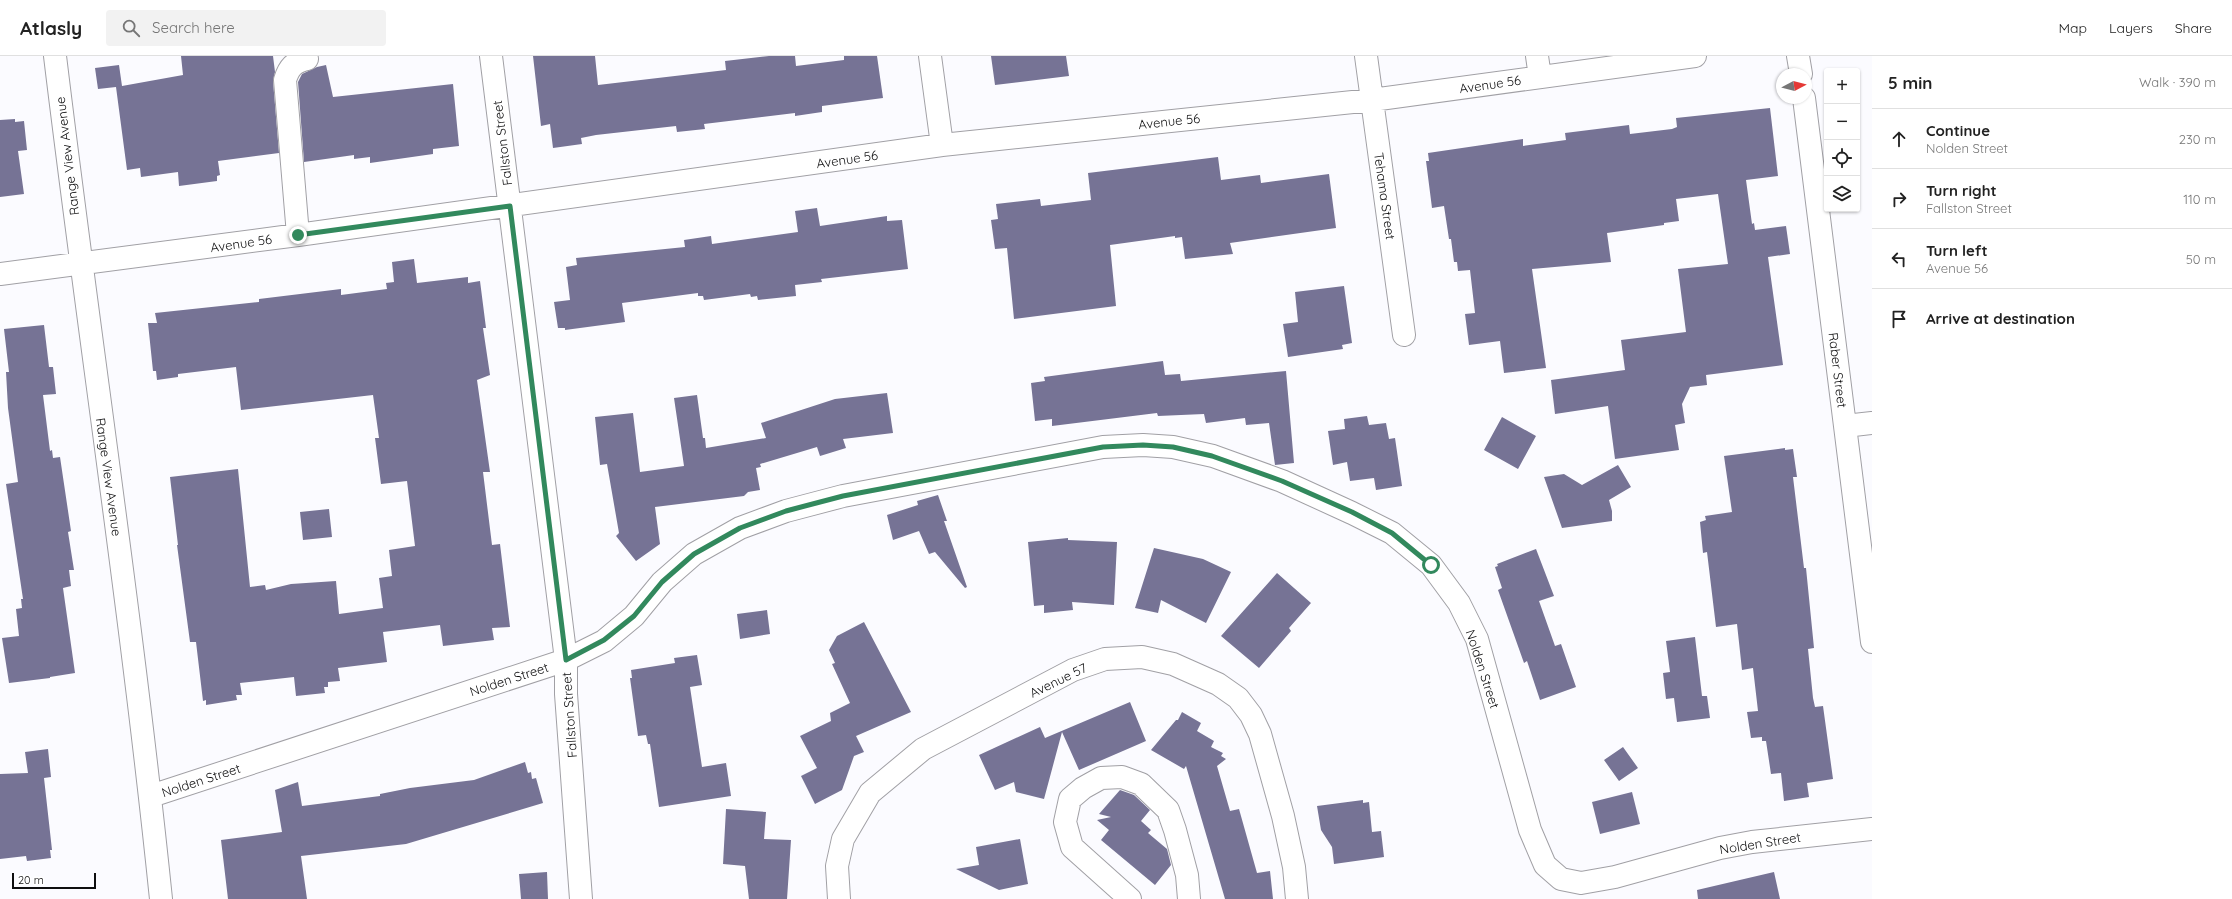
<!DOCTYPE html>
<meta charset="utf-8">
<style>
:root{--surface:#fff;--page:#f2f2f2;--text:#222;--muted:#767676;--line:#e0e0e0}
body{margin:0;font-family:Quicksand,sans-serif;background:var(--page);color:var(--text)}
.controls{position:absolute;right:12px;top:12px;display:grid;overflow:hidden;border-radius:4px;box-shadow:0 1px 3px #0004}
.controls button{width:36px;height:36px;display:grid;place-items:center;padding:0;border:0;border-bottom:1px solid var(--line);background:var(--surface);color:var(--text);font:20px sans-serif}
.compass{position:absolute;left:1776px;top:12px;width:36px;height:36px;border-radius:50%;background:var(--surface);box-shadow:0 1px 3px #0004;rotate:83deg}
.scale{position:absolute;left:12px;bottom:10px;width:84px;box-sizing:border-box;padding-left:4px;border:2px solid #0e0e0f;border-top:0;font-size:11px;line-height:14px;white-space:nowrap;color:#0e0e0f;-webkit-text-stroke:3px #fff;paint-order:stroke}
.stop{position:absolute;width:12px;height:12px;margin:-9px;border:3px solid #32895d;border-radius:50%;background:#fff}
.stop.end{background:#32895d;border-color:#fff;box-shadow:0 1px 4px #0008}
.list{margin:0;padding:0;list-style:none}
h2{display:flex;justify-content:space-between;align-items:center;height:52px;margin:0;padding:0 16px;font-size:17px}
h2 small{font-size:13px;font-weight:400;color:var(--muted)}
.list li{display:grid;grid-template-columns:26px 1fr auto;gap:12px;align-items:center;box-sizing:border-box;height:60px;padding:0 16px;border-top:1px solid var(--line)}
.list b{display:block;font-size:15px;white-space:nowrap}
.list p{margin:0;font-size:13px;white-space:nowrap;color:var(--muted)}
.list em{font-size:13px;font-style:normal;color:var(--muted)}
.icon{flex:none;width:22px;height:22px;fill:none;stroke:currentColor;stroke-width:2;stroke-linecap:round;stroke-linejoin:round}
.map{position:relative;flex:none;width:1872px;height:843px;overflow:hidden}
header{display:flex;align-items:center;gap:24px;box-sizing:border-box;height:56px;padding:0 20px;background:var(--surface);border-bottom:1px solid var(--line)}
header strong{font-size:19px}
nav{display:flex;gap:22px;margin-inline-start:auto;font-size:14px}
.search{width:280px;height:36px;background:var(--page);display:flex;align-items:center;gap:10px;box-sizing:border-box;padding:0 14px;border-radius:4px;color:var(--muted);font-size:15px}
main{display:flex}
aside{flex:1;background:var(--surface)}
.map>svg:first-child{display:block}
.building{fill:#767395}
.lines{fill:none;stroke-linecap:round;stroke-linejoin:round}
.minor-casing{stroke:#a1a0a5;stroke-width:24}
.minor{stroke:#fff;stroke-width:22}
.route{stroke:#32895d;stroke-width:5}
.labels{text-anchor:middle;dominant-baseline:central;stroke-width:3;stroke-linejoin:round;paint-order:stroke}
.street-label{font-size:13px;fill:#0e0e0f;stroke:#fff}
</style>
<header>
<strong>Atlasly</strong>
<div class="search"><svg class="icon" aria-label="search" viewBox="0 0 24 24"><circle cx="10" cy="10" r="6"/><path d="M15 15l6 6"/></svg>Search here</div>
<nav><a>Map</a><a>Layers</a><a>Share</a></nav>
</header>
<main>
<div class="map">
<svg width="1872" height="843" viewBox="0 0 1872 843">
<rect width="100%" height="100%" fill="#fbfbff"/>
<path class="building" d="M 181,0 L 273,0 L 275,16 L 273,25 L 279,97 L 218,105 L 220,119 L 217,120 L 217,125 L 179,130 L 178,116 L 141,121 L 140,112 L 127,114 L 116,31 L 98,33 L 95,12 L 119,9 L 122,30 L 183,19 Z
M 533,0 L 595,0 L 598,29 L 726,14 L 725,5 L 769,0 L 795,0 L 796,10 L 844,4 L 844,0 L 877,0 L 883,42 L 822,50 L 822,56 L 795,60 L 795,57 L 704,68 L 705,73 L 677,76 L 676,70 L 596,79 L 581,82 L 582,88 L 553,92 L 550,68 L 541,70 Z
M 991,0 L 1066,0 L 1069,20 L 995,29 Z
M 326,9 L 333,41 L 453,28 L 459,90 L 433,93 L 433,98 L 370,107 L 370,101 L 354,103 L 354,99 L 304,106 L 298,26 L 302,18 L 317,11 Z
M 1770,52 L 1778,120 L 1746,124 L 1752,168 L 1754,167 L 1755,174 L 1786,170 L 1790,198 L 1768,201 L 1783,309 L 1706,319 L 1707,329 L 1690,331 L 1682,348 L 1685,367 L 1675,369 L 1679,394 L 1615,403 L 1608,350 L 1555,358 L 1551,324 L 1625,314 L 1621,284 L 1686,276 L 1678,213 L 1728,208 L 1718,138 L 1676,143 L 1679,165 L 1664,167 L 1664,169 L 1607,177 L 1611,206 L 1532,213 L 1546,312 L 1504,317 L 1500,285 L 1469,289 L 1465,258 L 1475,257 L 1470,214 L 1458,215 L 1457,206 L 1454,206 L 1451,183 L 1449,183 L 1444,150 L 1432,152 L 1426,105 L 1429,105 L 1428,97 L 1523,83 L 1523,90 L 1566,84 L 1565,77 L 1629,69 L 1630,78 L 1672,73 L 1677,71 L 1676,62 Z
M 15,63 L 15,66 L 24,65 L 27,94 L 18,95 L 24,138 L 0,141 L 0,64 Z
M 1218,101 L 1221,124 L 1260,119 L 1261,127 L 1329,118 L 1336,172 L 1230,187 L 1233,198 L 1185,203 L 1182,181 L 1175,182 L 1175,180 L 1110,189 L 1116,250 L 1014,263 L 1007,192 L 995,193 L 991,164 L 998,163 L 996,148 L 1040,143 L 1041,150 L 1091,144 L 1088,117 Z
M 817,152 L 820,170 L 887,160 L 887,165 L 902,164 L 908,213 L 821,223 L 822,226 L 795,229 L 796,240 L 758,244 L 757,240 L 751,241 L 750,238 L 704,244 L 703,240 L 698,240 L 698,237 L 622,247 L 625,266 L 565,274 L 565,272 L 558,272 L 554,246 L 570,244 L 566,211 L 577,209 L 576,202 L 685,191 L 684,184 L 711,180 L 712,188 L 798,176 L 795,155 Z
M 414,203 L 417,227 L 468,221 L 468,227 L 480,225 L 486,272 L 483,272 L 490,319 L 477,324 L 490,416 L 483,416 L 492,489 L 500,488 L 510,571 L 492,572 L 494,584 L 443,590 L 440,569 L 383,576 L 387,606 L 338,612 L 340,625 L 328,626 L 328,631 L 324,631 L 325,637 L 296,640 L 294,621 L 240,627 L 242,639 L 236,639 L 237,644 L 206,649 L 206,644 L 203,645 L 196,586 L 190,586 L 177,489 L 178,489 L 170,421 L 238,413 L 250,531 L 265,529 L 266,534 L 291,528 L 336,525 L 339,558 L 383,552 L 379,522 L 392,520 L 389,494 L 415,490 L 407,425 L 381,428 L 375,382 L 379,382 L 373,339 L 241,354 L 236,311 L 178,318 L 178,321 L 157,324 L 156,315 L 153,315 L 148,267 L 157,267 L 155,257 L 259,246 L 259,243 L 341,233 L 341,239 L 387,233 L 386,227 L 394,226 L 392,206 Z
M 1344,230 L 1352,287 L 1342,289 L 1343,293 L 1288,301 L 1283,268 L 1298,266 L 1295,236 Z
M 44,269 L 49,311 L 53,311 L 56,338 L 43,339 L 50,395 L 52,394 L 53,402 L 60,401 L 71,475 L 68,476 L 74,514 L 69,514 L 71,530 L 63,532 L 75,617 L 50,621 L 50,622 L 9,627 L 2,582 L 19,580 L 16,553 L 22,552 L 21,543 L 23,543 L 6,428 L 18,426 L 8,352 L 6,316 L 9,316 L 4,273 Z
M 1163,305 L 1165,319 L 1180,318 L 1181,325 L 1286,315 L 1294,407 L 1275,409 L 1269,367 L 1246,369 L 1245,362 L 1206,367 L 1204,358 L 1158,360 L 1157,357 L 1052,370 L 1052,363 L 1035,365 L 1031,327 L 1045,325 L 1044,321 Z
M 887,337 L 893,377 L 843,383 L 846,392 L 820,400 L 817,391 L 760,408 L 761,411 L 756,412 L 760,434 L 748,436 L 744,440 L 655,451 L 660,488 L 636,505 L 616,480 L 619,477 L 607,408 L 600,409 L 595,361 L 633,357 L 640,416 L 684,410 L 674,342 L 697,339 L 703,382 L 705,382 L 706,392 L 766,382 L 761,367 L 835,343 Z
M 1367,360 L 1369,369 L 1386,367 L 1389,383 L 1395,382 L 1402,430 L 1376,434 L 1374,422 L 1350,425 L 1347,406 L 1333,409 L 1328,375 L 1345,373 L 1344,363 Z
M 1502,361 L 1536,380 L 1518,413 L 1484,394 Z
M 1785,392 L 1785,394 L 1793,393 L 1797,421 L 1793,421 L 1804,512 L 1806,512 L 1814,592 L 1808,593 L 1813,642 L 1815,651 L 1823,650 L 1833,723 L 1807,727 L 1809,741 L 1784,745 L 1781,717 L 1771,718 L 1766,685 L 1762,685 L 1762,681 L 1751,682 L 1747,656 L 1758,655 L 1753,612 L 1742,614 L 1737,568 L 1716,571 L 1707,496 L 1703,497 L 1700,466 L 1706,464 L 1705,460 L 1732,456 L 1724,400 Z
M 1618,409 L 1631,431 L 1609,444 L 1612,455 L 1612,465 L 1562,472 L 1544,421 L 1564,418 L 1582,429 Z
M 938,439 L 947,465 L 944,465 L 967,531 L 965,532 L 935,496 L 929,498 L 919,475 L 893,484 L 887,459 L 918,449 L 917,445 Z
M 329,453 L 332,481 L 303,484 L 300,456 Z
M 1068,482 L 1068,484 L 1117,486 L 1114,549 L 1072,546 L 1073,554 L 1044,557 L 1044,549 L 1034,550 L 1028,486 Z
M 1154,492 L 1203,503 L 1231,516 L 1206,567 L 1161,544 L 1158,557 L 1135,552 Z
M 1536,493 L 1554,540 L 1539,545 L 1555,590 L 1561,588 L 1576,631 L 1540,644 L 1527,605 L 1524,607 L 1498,534 L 1502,532 L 1495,511 L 1498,510 L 1497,508 Z
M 1277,517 L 1311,547 L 1289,572 L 1291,575 L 1259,612 L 1221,580 Z
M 767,554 L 770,578 L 740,583 L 737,558 Z
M 864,566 L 911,656 L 856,680 L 864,696 L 854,700 L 842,734 L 815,748 L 801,720 L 817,712 L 800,680 L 831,665 L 830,657 L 850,647 L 832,608 L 835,607 L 829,594 L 837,580 Z
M 1695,581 L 1702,640 L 1707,640 L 1710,662 L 1677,666 L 1674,642 L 1666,643 L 1663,617 L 1670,616 L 1666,585 Z
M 697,599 L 702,629 L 690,631 L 702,711 L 726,707 L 731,740 L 659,751 L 650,688 L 648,688 L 646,679 L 638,680 L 630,622 L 632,622 L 631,614 L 675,607 L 674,602 Z
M 1130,646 L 1146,685 L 1079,714 L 1062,676 L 1044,743 L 1016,736 L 1014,726 L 995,734 L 979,699 L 1040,671 L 1045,682 Z
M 1182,656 L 1201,667 L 1197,675 L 1214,685 L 1211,691 L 1223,697 L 1221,700 L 1226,703 L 1217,710 L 1230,755 L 1239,753 L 1257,817 L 1270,815 L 1273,843 L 1225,843 L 1186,710 L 1184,713 L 1151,694 L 1176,664 L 1178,664 Z
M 1623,691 L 1638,712 L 1619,725 L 1604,704 Z
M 48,693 L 51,721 L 44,722 L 52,794 L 50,794 L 51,802 L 27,805 L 26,800 L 0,803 L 0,718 L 28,717 L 25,696 Z
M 525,706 L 528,717 L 531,716 L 532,723 L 536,722 L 543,747 L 406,788 L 301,800 L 307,843 L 228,843 L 221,784 L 282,776 L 275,734 L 298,726 L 302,750 L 380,740 L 380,738 L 410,732 L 474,724 Z
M 1120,734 L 1134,739 L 1150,754 L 1141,765 L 1151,774 L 1148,777 L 1167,793 L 1171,809 L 1155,829 L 1101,784 L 1109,774 L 1097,764 L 1111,761 L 1099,758 Z
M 1632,736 L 1640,768 L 1600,778 L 1592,746 Z
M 1363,744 L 1363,747 L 1369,746 L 1372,776 L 1381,775 L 1384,801 L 1334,808 L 1332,791 L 1321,774 L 1317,750 Z
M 726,753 L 766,756 L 764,783 L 791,784 L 787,843 L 749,843 L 745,810 L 723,808 Z
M 1020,783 L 1028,828 L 999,834 L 956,813 L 979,809 L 976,791 Z
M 547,816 L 548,843 L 521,843 L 519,818 Z
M 1774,816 L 1780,843 L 1698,843 L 1697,834 Z"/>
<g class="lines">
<g class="minor-casing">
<path id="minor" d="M 55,0 C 89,281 132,561 161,843
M 491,0 L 566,604 L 566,638 L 581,843
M 930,0 L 942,89
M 1366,0 L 1404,279
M 1537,0 L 1540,21
M 1798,0 L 1801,18
M 1804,42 L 1872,586
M 298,179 L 285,24 C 289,11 294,6 307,3
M 0,218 L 298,179 L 942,89 L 1372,44 L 1695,0
M 1845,370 L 1872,367
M 151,740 L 566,604 L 604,585 L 634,560 L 662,526 L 694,498 L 740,472 L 786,455 L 843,440 L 1103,391 L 1143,389 L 1173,391 L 1213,400 L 1282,425 L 1352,457 L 1392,477 L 1431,509 L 1459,547 L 1477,583 L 1530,774 L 1545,809 L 1561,823 L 1581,827 L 1615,821 L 1720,792 L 1752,786 L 1872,773
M 839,843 L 837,810 L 843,783 L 870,737 L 923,693 L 1073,614 L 1105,603 L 1142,601 L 1173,608 L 1218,628 L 1238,642 L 1251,659 L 1260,678 L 1283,760 L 1294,811 L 1297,843
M 1130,843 L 1072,791 L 1065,766 L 1070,743 L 1083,732 L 1101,722 L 1122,721 L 1141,728 L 1168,754 L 1175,774 L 1187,819 L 1189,843"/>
</g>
<use href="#minor" class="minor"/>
</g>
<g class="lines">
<path class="route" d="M 298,179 L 510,150 L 566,604 L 604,584 L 634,560 L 662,526 L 694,498 L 740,472 L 786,455 L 843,440 L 1103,391 L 1143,389 L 1173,391 L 1212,400 L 1282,425 L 1352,456 L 1392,477 L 1431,509"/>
</g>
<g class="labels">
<g class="street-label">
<text transform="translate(1490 28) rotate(-8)">Avenue 56</text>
<text transform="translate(1169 65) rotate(-6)">Avenue 56</text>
<text transform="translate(502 87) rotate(-97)">Fallston Street</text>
<text transform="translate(67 100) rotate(-97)">Range View Avenue</text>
<text transform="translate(847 103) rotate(-8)">Avenue 56</text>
<text transform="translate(1385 140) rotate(82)">Tehama Street</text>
<text transform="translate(241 187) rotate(-8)">Avenue 56</text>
<text transform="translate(1838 314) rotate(83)">Raber Street</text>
<text transform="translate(109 421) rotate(82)">Range View Avenue</text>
<text transform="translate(1483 613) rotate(72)">Nolden Street</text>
<text transform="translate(509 623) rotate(-18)">Nolden Street</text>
<text transform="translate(1058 624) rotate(-26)">Avenue 57</text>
<text transform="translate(569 659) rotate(-94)">Fallston Street</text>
<text transform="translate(201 724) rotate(-18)">Nolden Street</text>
<text transform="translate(1760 787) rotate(-9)">Nolden Street</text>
</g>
</g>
</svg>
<div class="controls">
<button>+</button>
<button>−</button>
<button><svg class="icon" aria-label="locate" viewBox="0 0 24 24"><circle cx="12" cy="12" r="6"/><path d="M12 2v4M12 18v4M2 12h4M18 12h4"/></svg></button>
<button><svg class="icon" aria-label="layers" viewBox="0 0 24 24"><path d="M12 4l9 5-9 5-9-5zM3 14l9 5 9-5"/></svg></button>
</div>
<svg class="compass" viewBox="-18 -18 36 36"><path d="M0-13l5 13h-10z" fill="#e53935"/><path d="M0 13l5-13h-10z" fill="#767676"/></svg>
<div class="scale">20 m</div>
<div class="stop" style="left:1431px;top:509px"></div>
<div class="stop end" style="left:298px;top:179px"></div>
</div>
<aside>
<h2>5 min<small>Walk · 390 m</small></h2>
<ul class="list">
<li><svg class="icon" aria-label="ahead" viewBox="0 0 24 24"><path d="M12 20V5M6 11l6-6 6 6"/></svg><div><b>Continue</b><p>Nolden Street</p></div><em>230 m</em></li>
<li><svg class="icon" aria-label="right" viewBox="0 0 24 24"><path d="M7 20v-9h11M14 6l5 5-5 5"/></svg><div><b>Turn right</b><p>Fallston Street</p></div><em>110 m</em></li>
<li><svg class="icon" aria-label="left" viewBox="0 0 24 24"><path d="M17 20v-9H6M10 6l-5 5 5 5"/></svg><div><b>Turn left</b><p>Avenue 56</p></div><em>50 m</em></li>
<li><svg class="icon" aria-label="arrive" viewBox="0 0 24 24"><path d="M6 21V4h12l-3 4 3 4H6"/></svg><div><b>Arrive at destination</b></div></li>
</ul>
</aside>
</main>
